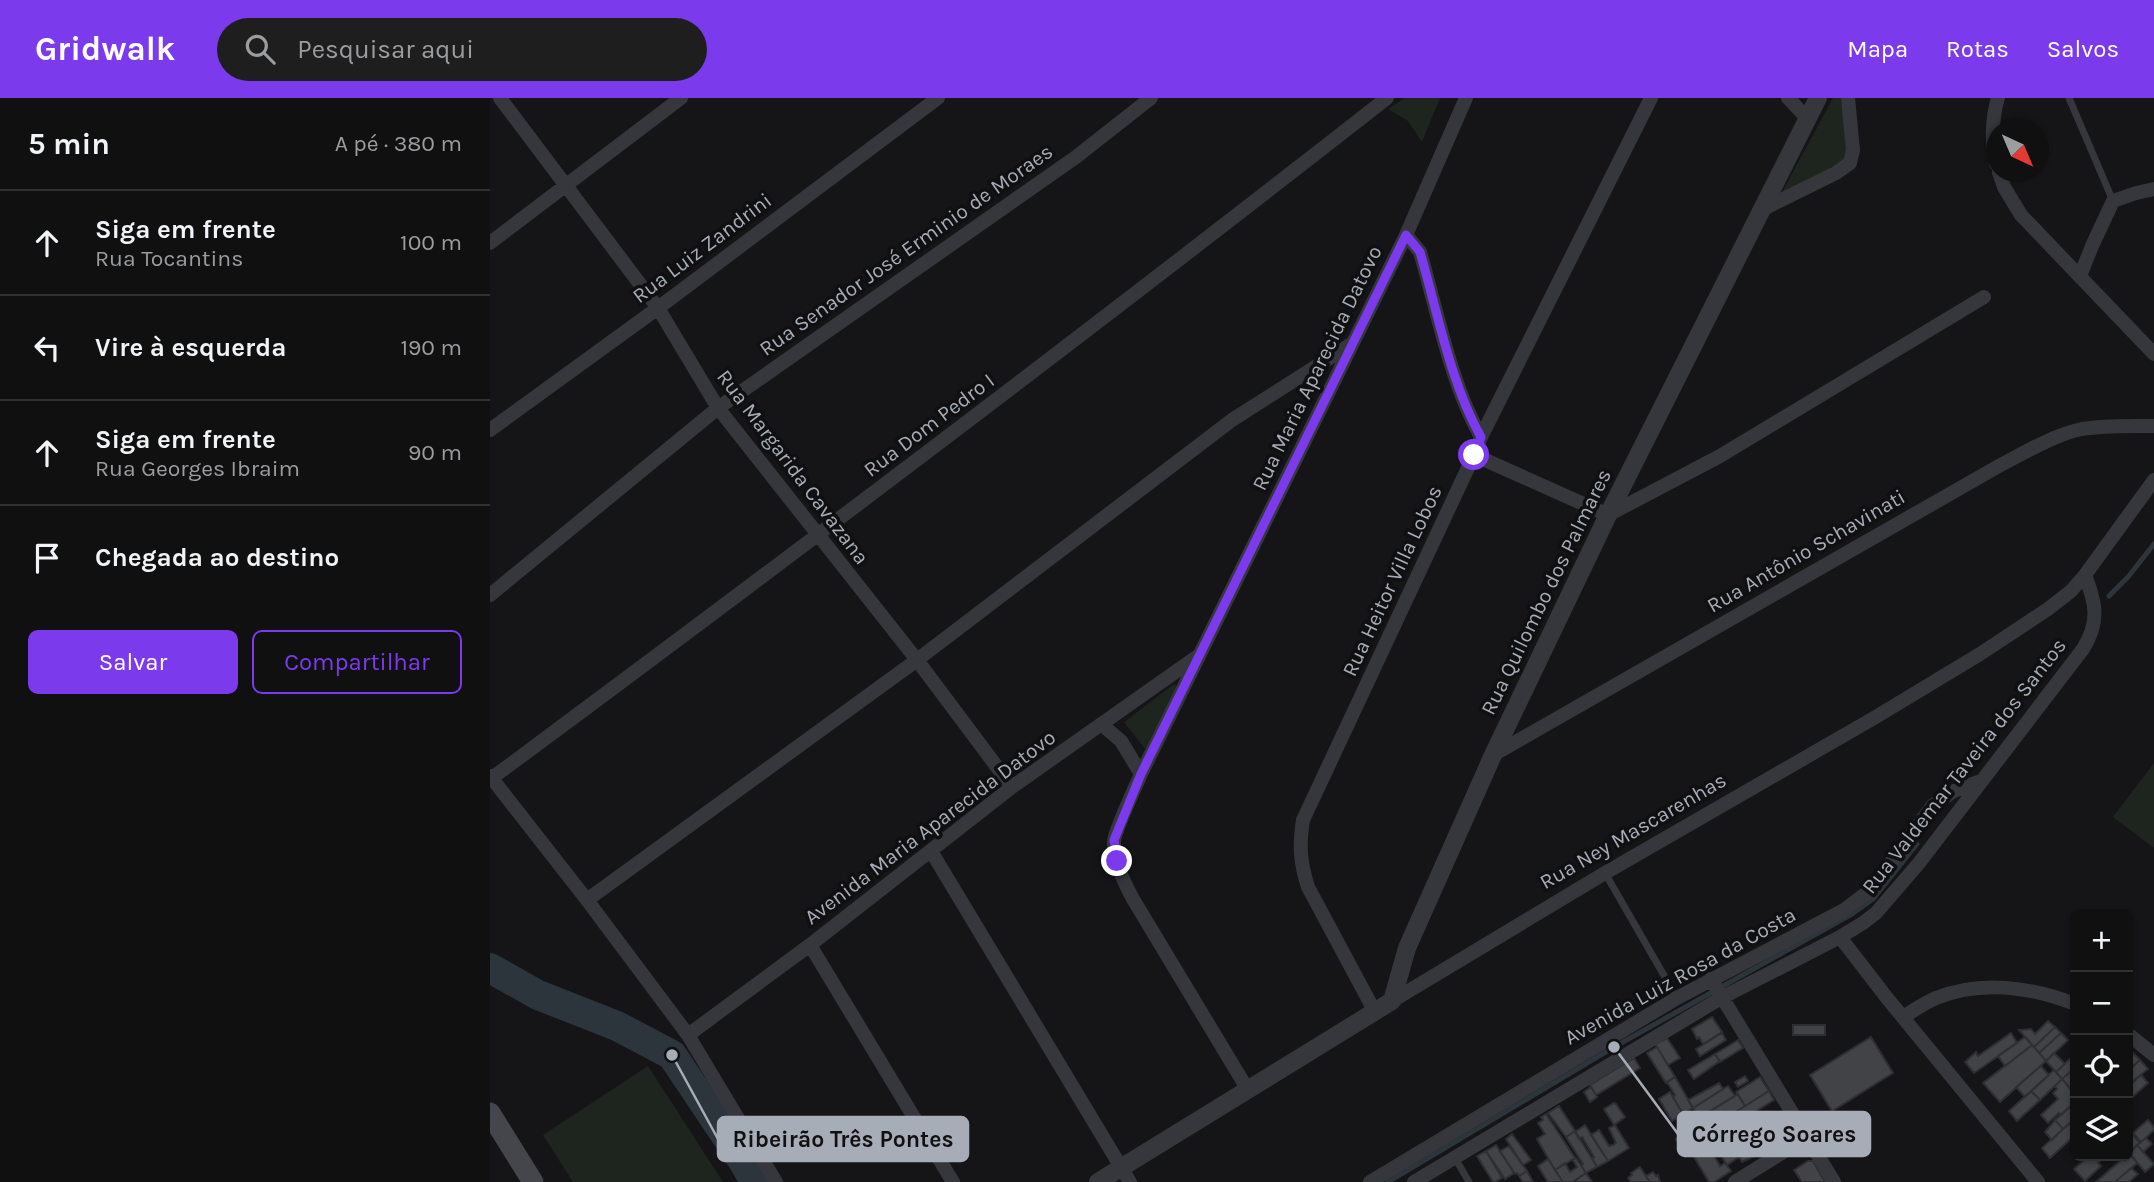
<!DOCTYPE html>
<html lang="pt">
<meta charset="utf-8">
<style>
:root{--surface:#101011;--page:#1e1e1f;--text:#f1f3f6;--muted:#9c9d9f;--line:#303031;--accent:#7c3aed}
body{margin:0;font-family:Karla,sans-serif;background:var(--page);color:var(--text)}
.controls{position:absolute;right:21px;bottom:21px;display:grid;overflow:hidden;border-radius:10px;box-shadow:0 2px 5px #0004}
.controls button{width:63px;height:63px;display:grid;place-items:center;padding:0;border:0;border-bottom:2px solid var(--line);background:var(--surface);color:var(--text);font:35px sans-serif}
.compass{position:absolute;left:1496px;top:21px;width:63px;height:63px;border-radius:50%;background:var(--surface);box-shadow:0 2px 5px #0004;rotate:136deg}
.stop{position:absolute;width:21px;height:21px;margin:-16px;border:5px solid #7c3aed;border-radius:50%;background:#fff}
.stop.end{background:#7c3aed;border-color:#fff;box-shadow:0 2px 7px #0008}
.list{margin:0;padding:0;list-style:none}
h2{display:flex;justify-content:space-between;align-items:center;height:91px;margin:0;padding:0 28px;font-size:30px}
h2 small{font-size:23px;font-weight:400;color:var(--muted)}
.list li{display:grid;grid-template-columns:46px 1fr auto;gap:21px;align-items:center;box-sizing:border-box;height:105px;padding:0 28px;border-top:2px solid var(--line)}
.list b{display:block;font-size:26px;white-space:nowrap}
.list p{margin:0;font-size:23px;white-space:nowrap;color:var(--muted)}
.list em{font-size:23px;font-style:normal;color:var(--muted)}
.actions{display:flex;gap:14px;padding:21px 28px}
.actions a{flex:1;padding:16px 0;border:2px solid var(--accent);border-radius:10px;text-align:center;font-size:24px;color:var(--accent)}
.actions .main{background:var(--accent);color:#fff}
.icon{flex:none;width:38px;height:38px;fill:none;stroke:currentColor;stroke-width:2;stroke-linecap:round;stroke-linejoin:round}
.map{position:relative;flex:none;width:1664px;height:1084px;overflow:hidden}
header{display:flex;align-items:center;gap:42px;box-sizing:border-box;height:98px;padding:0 35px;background:var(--accent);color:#fff}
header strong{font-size:33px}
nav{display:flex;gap:38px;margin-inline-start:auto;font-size:24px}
.search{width:490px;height:63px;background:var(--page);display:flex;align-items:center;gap:18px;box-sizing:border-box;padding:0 24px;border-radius:38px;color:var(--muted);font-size:26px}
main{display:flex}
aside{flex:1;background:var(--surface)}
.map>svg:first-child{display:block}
.green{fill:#1d251e}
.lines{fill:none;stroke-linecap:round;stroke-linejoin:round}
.stream{stroke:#2b353b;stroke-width:5}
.river{stroke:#2b353b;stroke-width:30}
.building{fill:#414347;stroke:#2f2f33;stroke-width:2}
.service{stroke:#36373c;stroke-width:7}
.minor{stroke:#36373c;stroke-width:14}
.tertiary{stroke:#36373c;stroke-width:18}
.secondary{stroke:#44464c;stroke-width:21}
.route{stroke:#7c3aed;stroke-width:9}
.labels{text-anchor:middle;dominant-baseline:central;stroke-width:7;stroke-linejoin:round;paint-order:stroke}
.street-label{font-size:21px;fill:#a7adb7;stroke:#101012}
.leader{fill:none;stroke:#a7adb7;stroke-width:2.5}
.callout-dot{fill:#a7adb7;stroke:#101012;stroke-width:2.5}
.callout{fill:#a7adb7;stroke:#a7adb7;stroke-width:2.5}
.callout-label{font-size:23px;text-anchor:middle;font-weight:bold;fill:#111}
</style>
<header>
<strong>Gridwalk</strong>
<div class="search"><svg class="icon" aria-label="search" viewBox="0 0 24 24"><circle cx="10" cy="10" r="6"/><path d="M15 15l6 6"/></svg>Pesquisar aqui</div>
<nav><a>Mapa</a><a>Rotas</a><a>Salvos</a></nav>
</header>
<main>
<aside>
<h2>5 min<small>A pé · 380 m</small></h2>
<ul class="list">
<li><svg class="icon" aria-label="ahead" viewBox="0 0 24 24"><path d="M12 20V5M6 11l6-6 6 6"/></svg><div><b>Siga em frente</b><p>Rua Tocantins</p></div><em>100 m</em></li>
<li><svg class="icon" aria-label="left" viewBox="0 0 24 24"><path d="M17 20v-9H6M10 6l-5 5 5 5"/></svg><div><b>Vire à esquerda</b></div><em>190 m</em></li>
<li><svg class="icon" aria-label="ahead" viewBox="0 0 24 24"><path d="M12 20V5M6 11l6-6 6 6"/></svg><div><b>Siga em frente</b><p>Rua Georges Ibraim</p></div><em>90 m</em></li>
<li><svg class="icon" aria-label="arrive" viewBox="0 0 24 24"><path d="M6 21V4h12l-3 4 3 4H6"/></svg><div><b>Chegada ao destino</b></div></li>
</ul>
<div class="actions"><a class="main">Salvar</a><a>Compartilhar</a></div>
</aside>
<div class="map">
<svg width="1664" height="1084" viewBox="0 0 1664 1084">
<rect width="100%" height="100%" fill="#151517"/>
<path class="green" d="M 915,0 L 950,0 L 932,44 L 918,23 L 898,11 Z
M 1343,0 L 1353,0 L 1357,53 L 1355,62 L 1290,98 Z
M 684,586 L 688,589 L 655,651 L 634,624 Z
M 1664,665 L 1664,750 L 1623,719 Z
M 158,968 L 233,1084 L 83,1084 L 53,1037 Z"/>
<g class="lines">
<path class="stream" d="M 1619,498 L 1638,479 L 1664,446
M 898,1084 L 1124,949 L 1362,816 L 1383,801 L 1427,746"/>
<path class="river" d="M 0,870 L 48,897 L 127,928 L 182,957 L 255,1066 L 265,1084"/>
</g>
<path class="building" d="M 1222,919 L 1232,934 L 1213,946 L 1209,939 L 1207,941 L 1202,931 Z
M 1558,923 L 1565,929 L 1544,949 L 1529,932 L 1541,931 L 1545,936 Z
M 1303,927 L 1335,927 L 1335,937 L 1303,937 Z
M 1565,929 L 1571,935 L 1549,955 L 1544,949 Z
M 1232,935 L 1236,942 L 1210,958 L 1206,951 Z
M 1521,935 L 1527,945 L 1484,975 L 1475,964 L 1486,954 L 1488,958 Z
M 1571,935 L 1578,942 L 1556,963 L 1549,955 Z
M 1381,939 L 1403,975 L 1342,1013 L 1320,977 Z
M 1535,939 L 1542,947 L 1515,968 L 1508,958 Z
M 1177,940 L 1190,960 L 1178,967 L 1165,946 Z
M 1248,942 L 1253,950 L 1230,964 L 1225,956 Z
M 1542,947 L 1556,963 L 1510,1004 L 1493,985 Z
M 1167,949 L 1185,979 L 1176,985 L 1157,955 Z
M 1642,954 L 1650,962 L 1638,973 L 1638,957 Z
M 1564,955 L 1575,966 L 1566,974 L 1556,963 Z
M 1225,956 L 1230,963 L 1204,981 L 1198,972 Z
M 1585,956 L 1585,970 L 1572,981 L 1566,974 Z
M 1144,960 L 1150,970 L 1106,997 L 1100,987 Z
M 1650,962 L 1658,971 L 1638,987 L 1638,973 Z
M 1551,968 L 1559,977 L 1535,999 L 1526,989 Z
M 1585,970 L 1585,985 L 1580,990 L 1572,981 Z
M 1564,972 L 1572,981 L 1550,1002 L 1541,993 Z
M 1651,977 L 1658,985 L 1638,1003 L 1638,989 Z
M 1255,978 L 1258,983 L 1248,989 L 1245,984 Z
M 1185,979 L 1203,1010 L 1193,1016 L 1183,999 L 1185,997 L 1177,984 Z
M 1270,979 L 1279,993 L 1255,1008 L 1246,994 Z
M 1572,981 L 1585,996 L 1585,1004 L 1571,1017 L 1569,1015 L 1558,1025 L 1551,1017 L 1568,1001 L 1563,995 L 1567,991 L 1565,988 Z
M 1229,985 L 1233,991 L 1203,1010 L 1198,1002 Z
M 1238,988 L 1245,998 L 1209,1020 L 1203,1010 Z
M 1101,989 L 1107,999 L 1100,1004 L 1094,994 Z
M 1279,993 L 1284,1002 L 1239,1030 L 1233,1022 Z
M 1541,993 L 1550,1002 L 1527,1023 L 1519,1013 Z
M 1180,994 L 1193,1016 L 1182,1023 L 1169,1001 Z
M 1248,996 L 1255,1008 L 1216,1031 L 1210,1021 L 1222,1016 L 1220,1013 Z
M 1585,1004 L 1585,1021 L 1573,1031 L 1565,1022 Z
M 1124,1005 L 1126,1006 L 1135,1019 L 1124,1027 L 1114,1011 Z
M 1069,1008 L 1085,1033 L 1076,1039 L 1058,1015 Z
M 1056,1016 L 1085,1060 L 1065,1072 L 1047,1041 L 1055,1036 L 1048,1025 L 1053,1022 L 1051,1019 Z
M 1565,1022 L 1573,1031 L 1562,1042 L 1555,1034 Z
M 1658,1022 L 1664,1029 L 1664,1032 L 1651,1044 L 1643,1035 Z
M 1582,1023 L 1585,1027 L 1585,1037 L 1560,1060 L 1552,1050 Z
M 1095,1027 L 1118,1063 L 1107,1069 L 1102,1060 L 1104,1059 L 1092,1039 L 1089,1041 L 1085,1034 Z
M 1125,1027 L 1139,1050 L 1118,1063 L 1101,1037 L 1109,1032 L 1119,1048 L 1123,1047 L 1126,1045 L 1119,1030 Z
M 1638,1031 L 1650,1045 L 1639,1055 L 1638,1054 Z
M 1085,1033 L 1107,1069 L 1096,1075 L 1091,1067 L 1093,1066 L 1076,1039 Z
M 1257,1035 L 1269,1056 L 1252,1064 L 1241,1045 Z
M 1022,1036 L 1041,1062 L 1033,1067 L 1016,1041 Z
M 1191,1038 L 1199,1051 L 1194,1055 L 1186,1041 Z
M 1656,1040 L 1662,1046 L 1653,1054 L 1647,1047 Z
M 1206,1041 L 1211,1050 L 1217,1046 L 1230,1068 L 1235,1065 L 1241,1073 L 1224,1084 L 1219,1084 L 1197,1047 Z
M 1241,1045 L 1249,1059 L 1237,1067 L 1228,1053 Z
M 1006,1047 L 1024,1075 L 1015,1081 L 996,1053 Z
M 1647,1047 L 1664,1066 L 1655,1074 L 1639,1055 Z
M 1019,1048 L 1037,1073 L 1029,1078 L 1027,1075 L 1025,1076 L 1010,1053 Z
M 996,1053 L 1012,1080 L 1005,1084 L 1003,1084 L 987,1058 Z
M 1639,1055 L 1647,1065 L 1625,1084 L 1606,1084 Z
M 1599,1058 L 1606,1058 L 1611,1062 L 1608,1065 L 1611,1068 L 1595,1083 L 1584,1071 Z
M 1086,1060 L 1096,1075 L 1082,1084 L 1073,1084 L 1065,1072 L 1075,1065 L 1080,1074 L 1087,1069 L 1083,1062 Z
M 1058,1061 L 1065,1072 L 1073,1084 L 1058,1084 L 1054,1078 L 1048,1068 Z
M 1318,1063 L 1323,1063 L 1335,1084 L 1312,1084 L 1304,1072 Z
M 1150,1069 L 1160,1084 L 1141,1084 L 1138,1080 L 1142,1077 L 1141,1075 Z
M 1641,1070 L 1648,1076 L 1639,1084 L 1625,1084 Z
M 1037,1073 L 1043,1084 L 1033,1084 L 1029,1078 Z
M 1163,1074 L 1166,1078 L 1168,1077 L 1170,1084 L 1160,1084 L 1156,1078 Z
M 1096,1075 L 1102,1084 L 1087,1084 L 1086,1082 Z"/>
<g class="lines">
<path class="service" d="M 1579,0 L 1623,103
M 1115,775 L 1187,900
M 965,1060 L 979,1084"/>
<path class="minor" d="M 10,0 L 168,210 L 228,310 L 427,562 L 522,689
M 1298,0 L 1317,20
M 1506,66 C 1501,47 1502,19 1508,0
M 1509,74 L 1514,89 L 1531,117 L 1664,256
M 1269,113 L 1346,75 L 1360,65 L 1363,52 L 1358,0
M 916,137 L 930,154 C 947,212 961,287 991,339
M 0,145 L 191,0
M 1590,178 L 1602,148 L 1623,103 L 1646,95 L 1664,91
M 0,332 L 168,210 L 448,0
M 984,357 L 1118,417 L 1230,358 L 1494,199
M 0,497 L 228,310 L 586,59 L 661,0
M 611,626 L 631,643 L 651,676
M 1003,657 L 1507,369 C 1534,355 1563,337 1592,331 C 1616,327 1640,328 1664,328
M 0,678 L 97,802 L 198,937 L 286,1084
M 2,680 C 303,457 602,231 897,0
M 441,753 L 640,1084
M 97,802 L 427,562 L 742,322 L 863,245
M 1350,839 L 1397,900 L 1548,1084
M 320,847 L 463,1084
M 1221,881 L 1344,1084
M 902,903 L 1115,775 L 1384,620 L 1490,556 L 1558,511 L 1581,493 L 1595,477 L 1664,382
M 885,914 L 818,789 C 810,764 809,748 813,722 L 984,357 L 991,339 L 1161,0
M 1413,919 C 1423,913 1434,905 1446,900 C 1491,882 1541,889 1585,906
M 1638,936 L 1664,957
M 198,937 L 320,847 L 522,689 L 708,558
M 758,992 L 643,801 C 634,784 623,763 624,743 C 625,732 645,690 651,676 L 916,137 L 976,0
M 880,1084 L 1187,900 L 1354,812 L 1375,796 L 1389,781 L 1443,707 L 1464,693 L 1493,682
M 924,1084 L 1231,900 L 1350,839 L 1373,825 L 1386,815 L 1429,765 L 1593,551 C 1610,523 1606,506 1595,477
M 1245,1084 L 1317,1039"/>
<path class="tertiary" d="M 608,1084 L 902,903 L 917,850 L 1003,657 L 1118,417 L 1328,0"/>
<path class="secondary" d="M 0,1015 L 43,1084"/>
</g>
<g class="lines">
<path class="route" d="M 627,763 L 624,742 L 651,676 L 916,137 L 930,154 C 947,212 961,287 991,339 L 984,357"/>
</g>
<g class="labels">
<g class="street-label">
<text transform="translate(212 150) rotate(-37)">Rua Luiz Zandrini</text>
<text transform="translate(416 152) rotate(-35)">Rua Senador José Erminio de Moraes</text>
<text transform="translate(827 270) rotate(-64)">Rua Maria Aparecida Datovo</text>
<text transform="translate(439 327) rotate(-37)">Rua Dom Pedro I</text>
<text transform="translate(303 369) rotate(53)">Rua Margarida Cavazana</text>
<text transform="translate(1316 453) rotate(-30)">Rua Antônio Schavinati</text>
<text transform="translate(902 483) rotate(-65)">Rua Heitor Villa Lobos</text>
<text transform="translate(1056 494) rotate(-64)">Rua Quilombo dos Palmares</text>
<text transform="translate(1474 668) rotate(-52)">Rua Valdemar Taveira dos Santos</text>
<text transform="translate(440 729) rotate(-37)">Avenida Maria Aparecida Datovo</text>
<text transform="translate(1143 733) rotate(-30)">Rua Ney Mascarenhas</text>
<text transform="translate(1190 878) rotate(-29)">Avenida Luiz Rosa da Costa</text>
</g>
</g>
<path class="leader" d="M1124 949L1188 1036M182 957L228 1041"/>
<g class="callout-dot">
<circle cx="1124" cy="949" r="7"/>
<circle cx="182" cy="957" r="7"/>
</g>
<g class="callout">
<rect x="1188" y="1014" width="192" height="44" rx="7"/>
<rect x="228" y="1019" width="250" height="44" rx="7"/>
</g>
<g class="callout-label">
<text x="1284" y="1044">Córrego Soares</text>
<text x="353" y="1049">Ribeirão Três Pontes</text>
</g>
</svg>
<div class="controls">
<button>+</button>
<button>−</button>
<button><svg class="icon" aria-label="locate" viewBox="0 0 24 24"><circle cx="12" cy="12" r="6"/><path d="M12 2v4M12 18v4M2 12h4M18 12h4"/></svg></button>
<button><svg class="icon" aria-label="layers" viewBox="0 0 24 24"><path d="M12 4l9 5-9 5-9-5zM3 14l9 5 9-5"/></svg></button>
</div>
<svg class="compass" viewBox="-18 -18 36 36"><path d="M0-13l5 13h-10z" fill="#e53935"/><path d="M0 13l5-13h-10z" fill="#9c9d9f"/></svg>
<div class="stop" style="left:984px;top:357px"></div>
<div class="stop end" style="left:627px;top:763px"></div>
</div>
</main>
